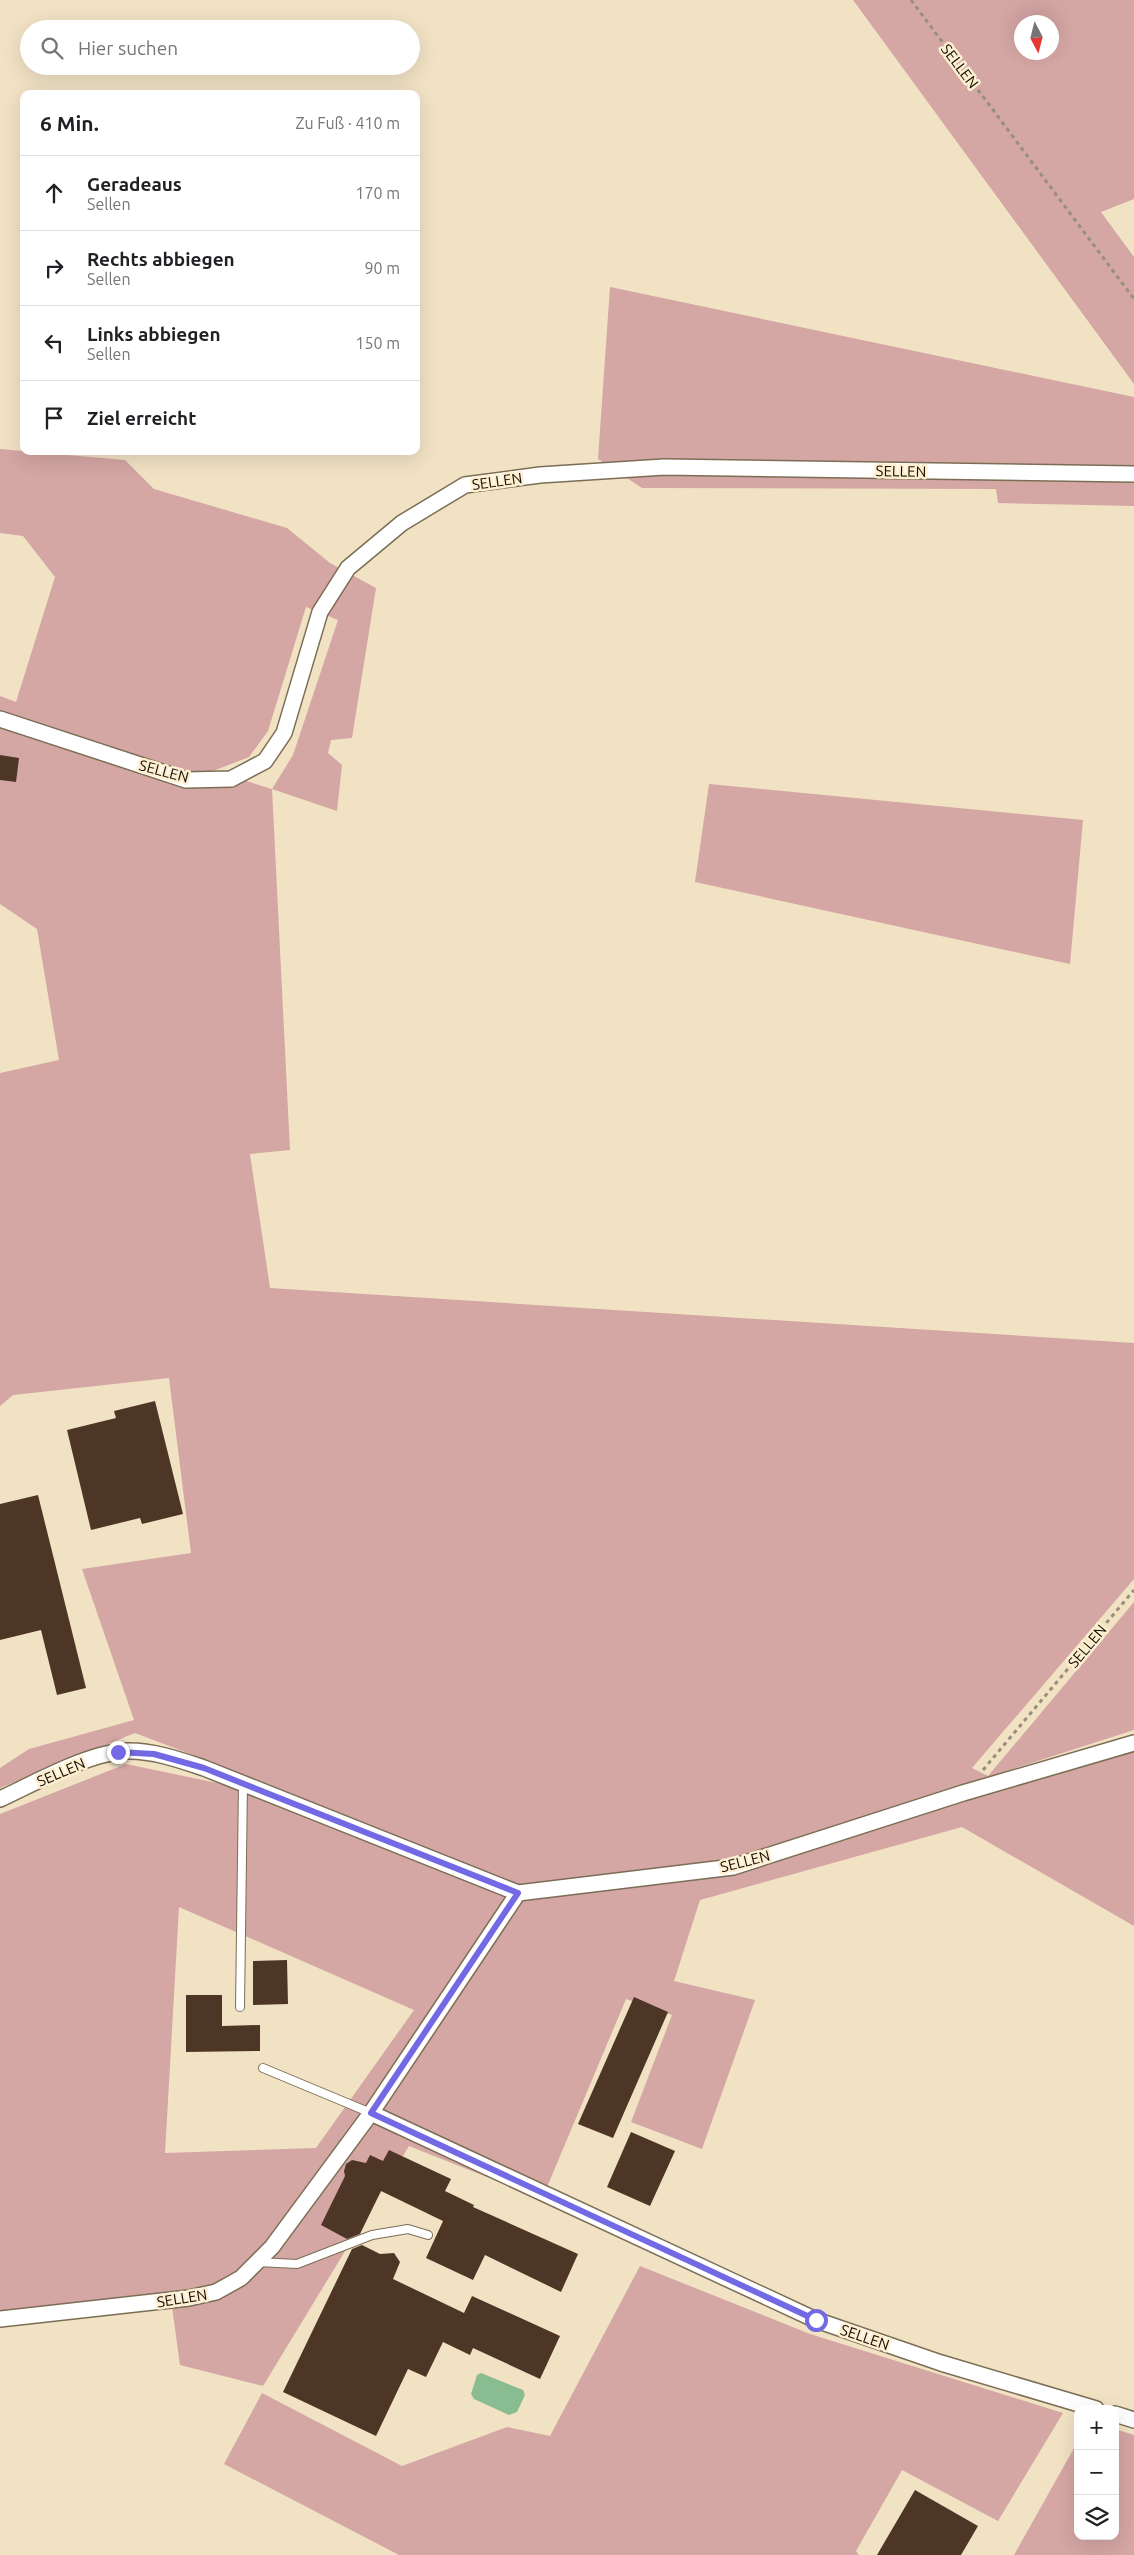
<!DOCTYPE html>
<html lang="de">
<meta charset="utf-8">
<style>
:root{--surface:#fff;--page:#f6f6f6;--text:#202124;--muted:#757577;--line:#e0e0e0}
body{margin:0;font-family:Ubuntu,sans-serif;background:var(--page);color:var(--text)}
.controls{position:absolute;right:15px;bottom:15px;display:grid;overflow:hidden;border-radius:10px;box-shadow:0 5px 20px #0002}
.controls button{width:45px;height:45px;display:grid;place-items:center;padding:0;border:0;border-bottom:1px solid var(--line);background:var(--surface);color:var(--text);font:25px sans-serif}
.compass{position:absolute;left:1014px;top:15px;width:45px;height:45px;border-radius:50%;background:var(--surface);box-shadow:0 5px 20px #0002;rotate:173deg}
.stop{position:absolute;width:15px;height:15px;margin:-11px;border:4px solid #7469e4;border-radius:50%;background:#fff}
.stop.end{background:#7469e4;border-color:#fff;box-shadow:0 1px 5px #0008}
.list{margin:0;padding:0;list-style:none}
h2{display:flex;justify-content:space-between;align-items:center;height:65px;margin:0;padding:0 20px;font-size:21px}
h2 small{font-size:16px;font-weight:400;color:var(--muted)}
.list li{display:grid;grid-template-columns:32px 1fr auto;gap:15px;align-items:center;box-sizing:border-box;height:75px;padding:0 20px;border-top:1px solid var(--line)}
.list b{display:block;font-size:19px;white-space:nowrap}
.list p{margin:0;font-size:16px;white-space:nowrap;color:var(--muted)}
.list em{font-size:16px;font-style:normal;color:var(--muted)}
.icon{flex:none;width:28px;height:28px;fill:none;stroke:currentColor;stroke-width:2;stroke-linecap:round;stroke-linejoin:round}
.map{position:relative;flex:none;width:1134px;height:2555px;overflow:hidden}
.search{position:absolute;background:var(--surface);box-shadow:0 5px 20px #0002;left:20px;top:20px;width:400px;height:55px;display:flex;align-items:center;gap:12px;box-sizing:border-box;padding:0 18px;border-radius:28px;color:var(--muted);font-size:19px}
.panel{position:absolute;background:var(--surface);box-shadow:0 5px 20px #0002;left:20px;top:90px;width:400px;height:365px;border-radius:10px}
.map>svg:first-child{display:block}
.green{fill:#d4a6a4;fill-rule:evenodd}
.water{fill:#8abc91}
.building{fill:#4e3627}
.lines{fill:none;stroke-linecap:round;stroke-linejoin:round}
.service-casing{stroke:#7b6e54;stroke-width:10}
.minor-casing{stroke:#7b6e54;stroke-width:18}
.path{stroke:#998e78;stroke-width:3;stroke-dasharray:4 4;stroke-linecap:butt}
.service{stroke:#fff;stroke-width:8}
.minor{stroke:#fff;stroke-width:15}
.route{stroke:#7469e4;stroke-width:6}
.labels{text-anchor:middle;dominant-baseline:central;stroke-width:5;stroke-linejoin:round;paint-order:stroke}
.street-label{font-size:15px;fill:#130e05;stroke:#feefd1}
</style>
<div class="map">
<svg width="1134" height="2555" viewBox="0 0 1134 2555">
<rect width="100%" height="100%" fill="#f1e2c4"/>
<path class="green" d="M 853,0 L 1134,0 L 1134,199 L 1101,212 L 1134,257 L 1134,384 ZM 1022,22 L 1052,22 L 1052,52 L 1022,52 Z
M 610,287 L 1134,397 L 1134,506 L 998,503 L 996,489 L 642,488 L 598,459 Z
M 0,449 L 125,460 L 154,489 L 287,528 L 330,563 L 376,588 L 352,738 L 331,740 L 328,753 L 342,765 L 337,811 L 272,789 L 290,1150 L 250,1154 L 270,1288 L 1134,1343 L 1134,1579 L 972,1768 L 988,1776 L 1134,1602 L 1134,1730 L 988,1777 L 992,1790 L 1134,1750 L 1134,1926 L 962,1827 L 700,1900 L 674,1981 L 755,2000 L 702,2149 L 631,2122 L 672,2015 L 626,1999 L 542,2199 L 409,2146 L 263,2386 L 180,2365 L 172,2307 L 0,2327 L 0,1814 L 126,1764 L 222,1784 L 222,1766 L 135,1733 L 0,1788 L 0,1768 L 29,1749 L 134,1720 L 82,1569 L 191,1553 L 169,1378 L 13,1395 L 0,1406 L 0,1073 L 59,1060 L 37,929 L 0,904 L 0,696 L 16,702 L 55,577 L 23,536 L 0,533 ZM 306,607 L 338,620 L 293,755 L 272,789 L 213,771 L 249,757 L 268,731 ZM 179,1907 L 414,2010 L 316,2148 L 165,2153 Z
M 709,784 L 1083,820 L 1070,964 L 695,882 Z
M 640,2266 L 810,2334 L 1063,2413 L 998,2521 L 902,2470 L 856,2551 L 859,2555 L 399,2555 L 224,2464 L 262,2393 L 402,2466 L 507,2427 L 550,2436 Z
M 1115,2429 L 1134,2435 L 1134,2555 L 1014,2555 L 1078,2441 L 1078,2536 L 1115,2536 Z"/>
<path class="water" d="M 481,2373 L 523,2390 L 525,2395 L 517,2412 L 509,2415 L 474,2399 L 471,2394 L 477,2375 Z"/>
<path class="building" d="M 0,755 L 19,758 L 16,782 L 0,780 Z
M 155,1401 L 183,1514 L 142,1524 L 140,1518 L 91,1530 L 67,1430 L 116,1418 L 114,1411 Z
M 38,1495 L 86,1688 L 57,1695 L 41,1630 L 0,1640 L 0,1504 Z
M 287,1960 L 288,2004 L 253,2005 L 253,1961 Z
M 186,1995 L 222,1995 L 222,2026 L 260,2025 L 260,2051 L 186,2052 Z
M 634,1997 L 668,2012 L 613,2138 L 578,2124 Z
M 631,2132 L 675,2151 L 650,2206 L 607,2187 Z
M 389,2150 L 451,2179 L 445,2191 L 474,2205 L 473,2207 L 578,2254 L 561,2292 L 485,2255 L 473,2280 L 426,2258 L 443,2221 L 381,2191 L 360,2234 L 347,2239 L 321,2225 L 345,2176 L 344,2171 L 346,2164 L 352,2160 L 366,2163 L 370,2155 L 383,2161 Z
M 362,2245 L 380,2254 L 394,2253 L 400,2262 L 393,2279 L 464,2313 L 472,2296 L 560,2336 L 540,2379 L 473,2348 L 470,2355 L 443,2342 L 426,2377 L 408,2369 L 376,2436 L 283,2392 L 352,2249 Z
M 915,2490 L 978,2526 L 961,2555 L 877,2555 Z"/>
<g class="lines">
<g class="service-casing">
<path id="service" d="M 240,2007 L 243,1783
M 263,2068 L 371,2113
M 257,2262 L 297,2264 L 372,2235 L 408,2229 L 428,2235"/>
</g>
<g class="minor-casing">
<path id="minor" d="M 0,719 L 186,780 L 231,779 L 265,761 L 284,733 L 320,612 L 348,568 L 402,523 L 465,485 L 540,475 L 664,467 L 1134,474
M 0,1799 C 35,1783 91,1751 129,1751 C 155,1751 180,1760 204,1768 L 518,1893 L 371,2113 L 272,2247 L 241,2278 L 216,2292 L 189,2298 L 0,2319
M 518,1893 L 733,1867 L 963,1793 L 1134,1743
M 371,2113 L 816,2320 L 941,2363 L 1096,2409
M 1115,2414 L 1134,2420"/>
</g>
<path class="path" d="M 911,0 L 1134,299
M 983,1770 L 1134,1590"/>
<use href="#service" class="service"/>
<use href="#minor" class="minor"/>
</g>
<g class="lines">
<path class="route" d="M 118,1752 L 154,1754 L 204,1768 L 518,1893 L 371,2113 L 816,2320"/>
</g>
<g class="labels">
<g class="street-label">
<text transform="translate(960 66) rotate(53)">SELLEN</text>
<text transform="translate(901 471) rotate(1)">SELLEN</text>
<text transform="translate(497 481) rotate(-8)">SELLEN</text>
<text transform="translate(164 771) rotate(15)">SELLEN</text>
<text transform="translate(1087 1646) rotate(-50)">SELLEN</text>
<text transform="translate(61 1772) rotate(-23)">SELLEN</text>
<text transform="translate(745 1861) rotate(-14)">SELLEN</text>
<text transform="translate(182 2298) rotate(-9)">SELLEN</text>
<text transform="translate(865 2337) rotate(19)">SELLEN</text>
</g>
</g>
</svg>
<div class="controls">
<button>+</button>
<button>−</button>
<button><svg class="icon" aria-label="layers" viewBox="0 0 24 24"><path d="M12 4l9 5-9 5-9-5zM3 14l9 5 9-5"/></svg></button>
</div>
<svg class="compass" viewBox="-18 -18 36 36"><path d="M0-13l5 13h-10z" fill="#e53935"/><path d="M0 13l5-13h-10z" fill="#757577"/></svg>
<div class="stop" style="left:816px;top:2320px"></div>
<div class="stop end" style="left:118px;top:1752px"></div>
<div class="search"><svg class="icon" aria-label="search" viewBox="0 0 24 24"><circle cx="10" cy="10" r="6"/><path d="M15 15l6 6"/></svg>Hier suchen</div>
<section class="panel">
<h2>6 Min.<small>Zu Fuß · 410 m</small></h2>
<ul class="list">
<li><svg class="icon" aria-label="ahead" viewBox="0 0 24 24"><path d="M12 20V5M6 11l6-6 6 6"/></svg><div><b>Geradeaus</b><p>Sellen</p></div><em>170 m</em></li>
<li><svg class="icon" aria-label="right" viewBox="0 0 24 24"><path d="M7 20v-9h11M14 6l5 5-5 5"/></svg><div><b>Rechts abbiegen</b><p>Sellen</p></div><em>90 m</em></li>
<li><svg class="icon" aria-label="left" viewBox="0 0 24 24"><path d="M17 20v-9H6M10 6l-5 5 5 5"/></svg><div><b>Links abbiegen</b><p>Sellen</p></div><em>150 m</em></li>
<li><svg class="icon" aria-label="arrive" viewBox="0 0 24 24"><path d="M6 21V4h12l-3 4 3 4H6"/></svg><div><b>Ziel erreicht</b></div></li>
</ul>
</section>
</div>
